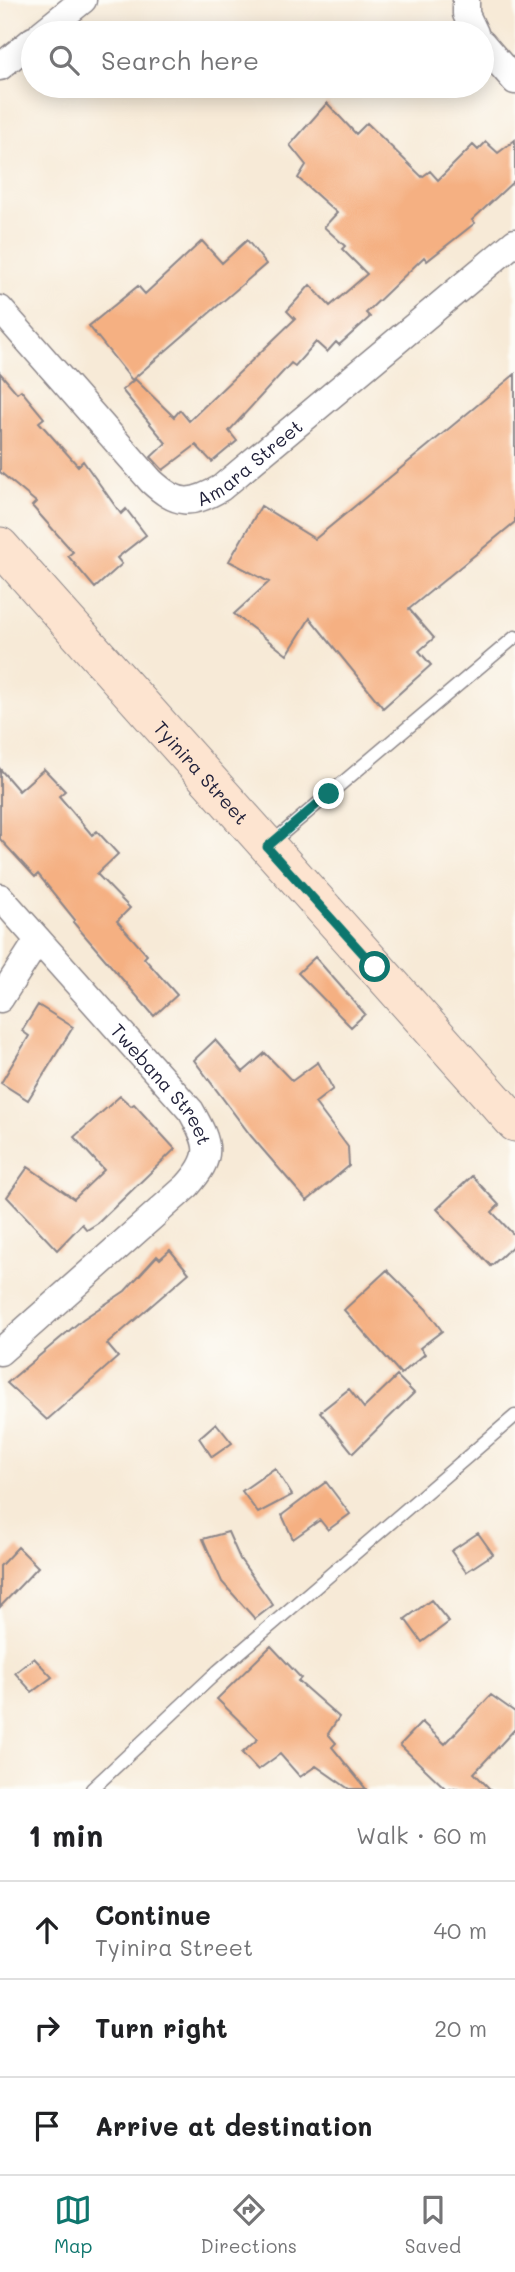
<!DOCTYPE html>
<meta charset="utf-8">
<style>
:root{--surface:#fff;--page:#f2f2f2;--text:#202124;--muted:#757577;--line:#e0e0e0;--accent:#0f766e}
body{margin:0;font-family:Mali,sans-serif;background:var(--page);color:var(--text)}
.stop{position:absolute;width:21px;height:21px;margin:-16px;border:5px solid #0f766e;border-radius:50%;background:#fff}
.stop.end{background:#0f766e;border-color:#fff;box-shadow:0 2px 7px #0008}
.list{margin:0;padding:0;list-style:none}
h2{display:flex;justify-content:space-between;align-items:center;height:91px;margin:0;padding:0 28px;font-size:30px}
h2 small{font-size:23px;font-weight:400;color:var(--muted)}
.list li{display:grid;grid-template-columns:46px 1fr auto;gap:21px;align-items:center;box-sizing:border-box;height:98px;padding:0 28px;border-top:2px solid var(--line)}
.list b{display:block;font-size:26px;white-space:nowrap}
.list p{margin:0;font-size:23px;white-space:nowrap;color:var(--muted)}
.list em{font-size:23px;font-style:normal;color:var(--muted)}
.icon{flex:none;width:38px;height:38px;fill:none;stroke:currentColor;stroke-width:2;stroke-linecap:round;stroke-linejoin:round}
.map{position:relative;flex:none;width:515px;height:1789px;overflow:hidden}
.search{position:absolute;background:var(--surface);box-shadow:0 4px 18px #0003;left:21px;right:21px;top:21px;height:77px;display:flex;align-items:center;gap:18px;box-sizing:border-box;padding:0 24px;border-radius:38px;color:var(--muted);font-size:26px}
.sheet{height:385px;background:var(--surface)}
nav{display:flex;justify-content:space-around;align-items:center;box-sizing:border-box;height:98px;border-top:2px solid var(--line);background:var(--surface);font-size:19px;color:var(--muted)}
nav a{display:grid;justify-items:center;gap:4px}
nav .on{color:var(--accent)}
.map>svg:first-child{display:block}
.building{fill:#f5b082}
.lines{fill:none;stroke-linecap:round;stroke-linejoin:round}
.lane-casing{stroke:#8c8689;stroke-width:15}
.street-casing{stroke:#8c8689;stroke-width:29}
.secondary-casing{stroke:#8c8689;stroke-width:39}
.lane{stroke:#fff;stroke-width:12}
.street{stroke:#fff;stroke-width:26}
.secondary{stroke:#fde4d0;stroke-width:37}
.route{stroke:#0f766e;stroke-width:9}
.labels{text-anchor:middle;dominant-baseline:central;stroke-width:7;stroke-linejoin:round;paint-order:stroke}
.street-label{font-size:19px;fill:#22223b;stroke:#fdfcf7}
</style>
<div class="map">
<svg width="515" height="1789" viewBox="0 0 515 1789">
<rect width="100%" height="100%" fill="#fdfcf7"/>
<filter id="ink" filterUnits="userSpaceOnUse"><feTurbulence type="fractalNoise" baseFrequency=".0143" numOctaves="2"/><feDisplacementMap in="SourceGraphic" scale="14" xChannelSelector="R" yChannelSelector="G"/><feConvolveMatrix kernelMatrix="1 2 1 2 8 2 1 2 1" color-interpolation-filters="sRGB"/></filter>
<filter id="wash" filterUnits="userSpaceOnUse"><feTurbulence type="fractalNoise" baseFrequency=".00686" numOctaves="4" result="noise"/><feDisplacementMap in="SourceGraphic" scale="28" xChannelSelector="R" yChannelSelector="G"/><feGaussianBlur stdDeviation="1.57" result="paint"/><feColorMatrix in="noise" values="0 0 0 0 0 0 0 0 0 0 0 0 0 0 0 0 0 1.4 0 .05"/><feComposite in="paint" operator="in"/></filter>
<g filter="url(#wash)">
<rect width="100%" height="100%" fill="#f7ead7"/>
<g id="blocks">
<path class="building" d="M 327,103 L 356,134 L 367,123 L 422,177 L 430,171 L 438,180 L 473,145 L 478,150 L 486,142 L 498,153 L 515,140 L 515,180 L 472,220 L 475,223 L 427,261 L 424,257 L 366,313 L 370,317 L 339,345 L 336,342 L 327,352 L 316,342 L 295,366 L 291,363 L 229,431 L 237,441 L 212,462 L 196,445 L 163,470 L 151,457 L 166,443 L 122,390 L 135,379 L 174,417 L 180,410 L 189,421 L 295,319 L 287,311 L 310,285 L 330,306 L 367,274 L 342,249 L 345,246 L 324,227 L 337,213 L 298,178 L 306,165 L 290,145 Z
M 247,240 L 266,264 L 132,380 L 89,326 L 138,286 L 145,294 L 202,241 L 222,263 Z
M 0,373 L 17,393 L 21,390 L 44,418 L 39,422 L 78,466 L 83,461 L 121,514 L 126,509 L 146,535 L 117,558 L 122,564 L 95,588 L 68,556 L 73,552 L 32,506 L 36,502 L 0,472 Z
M 515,374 L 515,522 L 409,609 L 434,638 L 419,651 L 431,665 L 383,708 L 310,618 L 287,655 L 234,614 L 269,582 L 229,561 L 261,506 L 315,539 Z
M 0,769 L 19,791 L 44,769 L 65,791 L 59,796 L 92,835 L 97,831 L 118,854 L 97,874 L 130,908 L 117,921 L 147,955 L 144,958 L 177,995 L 154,1016 L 73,922 L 75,920 L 38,874 L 35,877 L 0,839 Z
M 315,957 L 365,1014 L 351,1027 L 298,973 Z
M 38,1005 L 73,1027 L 28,1100 L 1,1083 L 29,1036 L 22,1031 Z
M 215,1040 L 243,1072 L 265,1053 L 292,1081 L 318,1062 L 333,1089 L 315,1103 L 348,1147 L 349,1166 L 307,1201 L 251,1136 L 194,1060 Z
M 120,1096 L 131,1106 L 134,1104 L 175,1149 L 98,1223 L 87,1230 L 82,1224 L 57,1250 L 7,1197 L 28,1167 L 74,1199 L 104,1170 L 74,1137 Z
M 472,1176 L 499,1205 L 492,1212 L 515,1236 L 515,1244 L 491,1266 L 437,1209 Z
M 170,1250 L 189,1273 L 107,1344 L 118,1357 L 47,1420 L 7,1383 L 83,1319 L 125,1291 L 157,1256 L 160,1259 Z
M 387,1270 L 426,1309 L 442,1331 L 420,1348 L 425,1354 L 401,1374 L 344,1310 Z
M 397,1376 L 414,1393 L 353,1453 L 320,1412 L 349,1389 L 364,1408 Z
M 216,1423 L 232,1443 L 212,1457 L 199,1438 Z
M 275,1468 L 292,1495 L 258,1513 L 242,1491 Z
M 326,1482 L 350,1514 L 328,1530 L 320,1520 L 293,1539 L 282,1515 Z
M 228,1532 L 240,1559 L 273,1605 L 255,1619 L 222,1582 L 203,1539 Z
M 478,1533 L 493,1554 L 466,1572 L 451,1551 Z
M 18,1547 L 38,1567 L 0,1607 L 0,1566 Z
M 431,1600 L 449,1622 L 422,1642 L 405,1619 Z
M 271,1646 L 301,1678 L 298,1681 L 339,1717 L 328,1734 L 336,1743 L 332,1747 L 366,1789 L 349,1789 L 316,1766 L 300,1777 L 280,1754 L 258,1770 L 242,1753 L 258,1739 L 217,1699 Z
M 34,1658 L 52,1677 L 32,1692 L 15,1673 Z
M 491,1695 L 515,1712 L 515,1729 L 474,1773 L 490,1789 L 446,1789 L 400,1745 L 422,1722 L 445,1744 Z"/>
</g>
</g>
<g filter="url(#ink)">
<use href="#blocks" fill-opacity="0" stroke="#8c8689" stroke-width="2"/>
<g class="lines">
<g class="lane-casing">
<path id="lane" d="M 270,844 L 515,637
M 92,1789 L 218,1671 L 515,1416"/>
</g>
<g class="street-casing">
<g id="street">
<path d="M 466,0 L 466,14 L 475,33"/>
<path d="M 42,33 L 83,0"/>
<path d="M 482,43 L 515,81"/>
<path d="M 0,67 L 33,40"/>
<path id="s1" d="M 0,309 L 151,481 C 177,505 190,506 221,488 L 515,242"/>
<path id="s2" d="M 0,897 L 191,1111 C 210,1145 214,1156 187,1186 L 0,1352"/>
<path d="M 0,999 L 38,940"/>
</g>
</g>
<g class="secondary-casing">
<g id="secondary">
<path id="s3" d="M 0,546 L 515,1123"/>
</g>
</g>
<use href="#lane" class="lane"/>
<use href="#street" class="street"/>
<use href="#secondary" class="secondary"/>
</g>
</g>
<g class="lines" filter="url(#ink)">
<path class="route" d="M 329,794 L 267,847 L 375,967"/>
</g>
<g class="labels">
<g class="street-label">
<text stroke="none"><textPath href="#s1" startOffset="345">Amara Street</textPath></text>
<text stroke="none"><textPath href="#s3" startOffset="303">Tyinira Street</textPath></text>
<text stroke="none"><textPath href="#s2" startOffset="248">Twebana Street</textPath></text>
</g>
</g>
</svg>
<div class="stop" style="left:375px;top:967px"></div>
<div class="stop end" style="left:329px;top:794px"></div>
<div class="search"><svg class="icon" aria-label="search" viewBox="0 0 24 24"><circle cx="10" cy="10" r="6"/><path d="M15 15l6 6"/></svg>Search here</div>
</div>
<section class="sheet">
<h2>1 min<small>Walk · 60 m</small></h2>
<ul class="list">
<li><svg class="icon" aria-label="ahead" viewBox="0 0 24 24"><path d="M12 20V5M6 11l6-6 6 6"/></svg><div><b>Continue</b><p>Tyinira Street</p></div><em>40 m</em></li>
<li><svg class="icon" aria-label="right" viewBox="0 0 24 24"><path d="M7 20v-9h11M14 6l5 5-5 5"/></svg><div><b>Turn right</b></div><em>20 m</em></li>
<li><svg class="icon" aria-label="arrive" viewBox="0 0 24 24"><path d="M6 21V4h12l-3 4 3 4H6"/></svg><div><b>Arrive at destination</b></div></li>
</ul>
</section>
<nav>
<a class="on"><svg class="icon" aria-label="map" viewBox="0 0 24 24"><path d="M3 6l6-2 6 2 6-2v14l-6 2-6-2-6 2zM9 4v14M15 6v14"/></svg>Map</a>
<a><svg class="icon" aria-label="directions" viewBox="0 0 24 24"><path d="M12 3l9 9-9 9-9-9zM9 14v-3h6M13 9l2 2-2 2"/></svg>Directions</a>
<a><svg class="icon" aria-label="saved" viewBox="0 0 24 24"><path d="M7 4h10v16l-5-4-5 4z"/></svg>Saved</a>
</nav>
